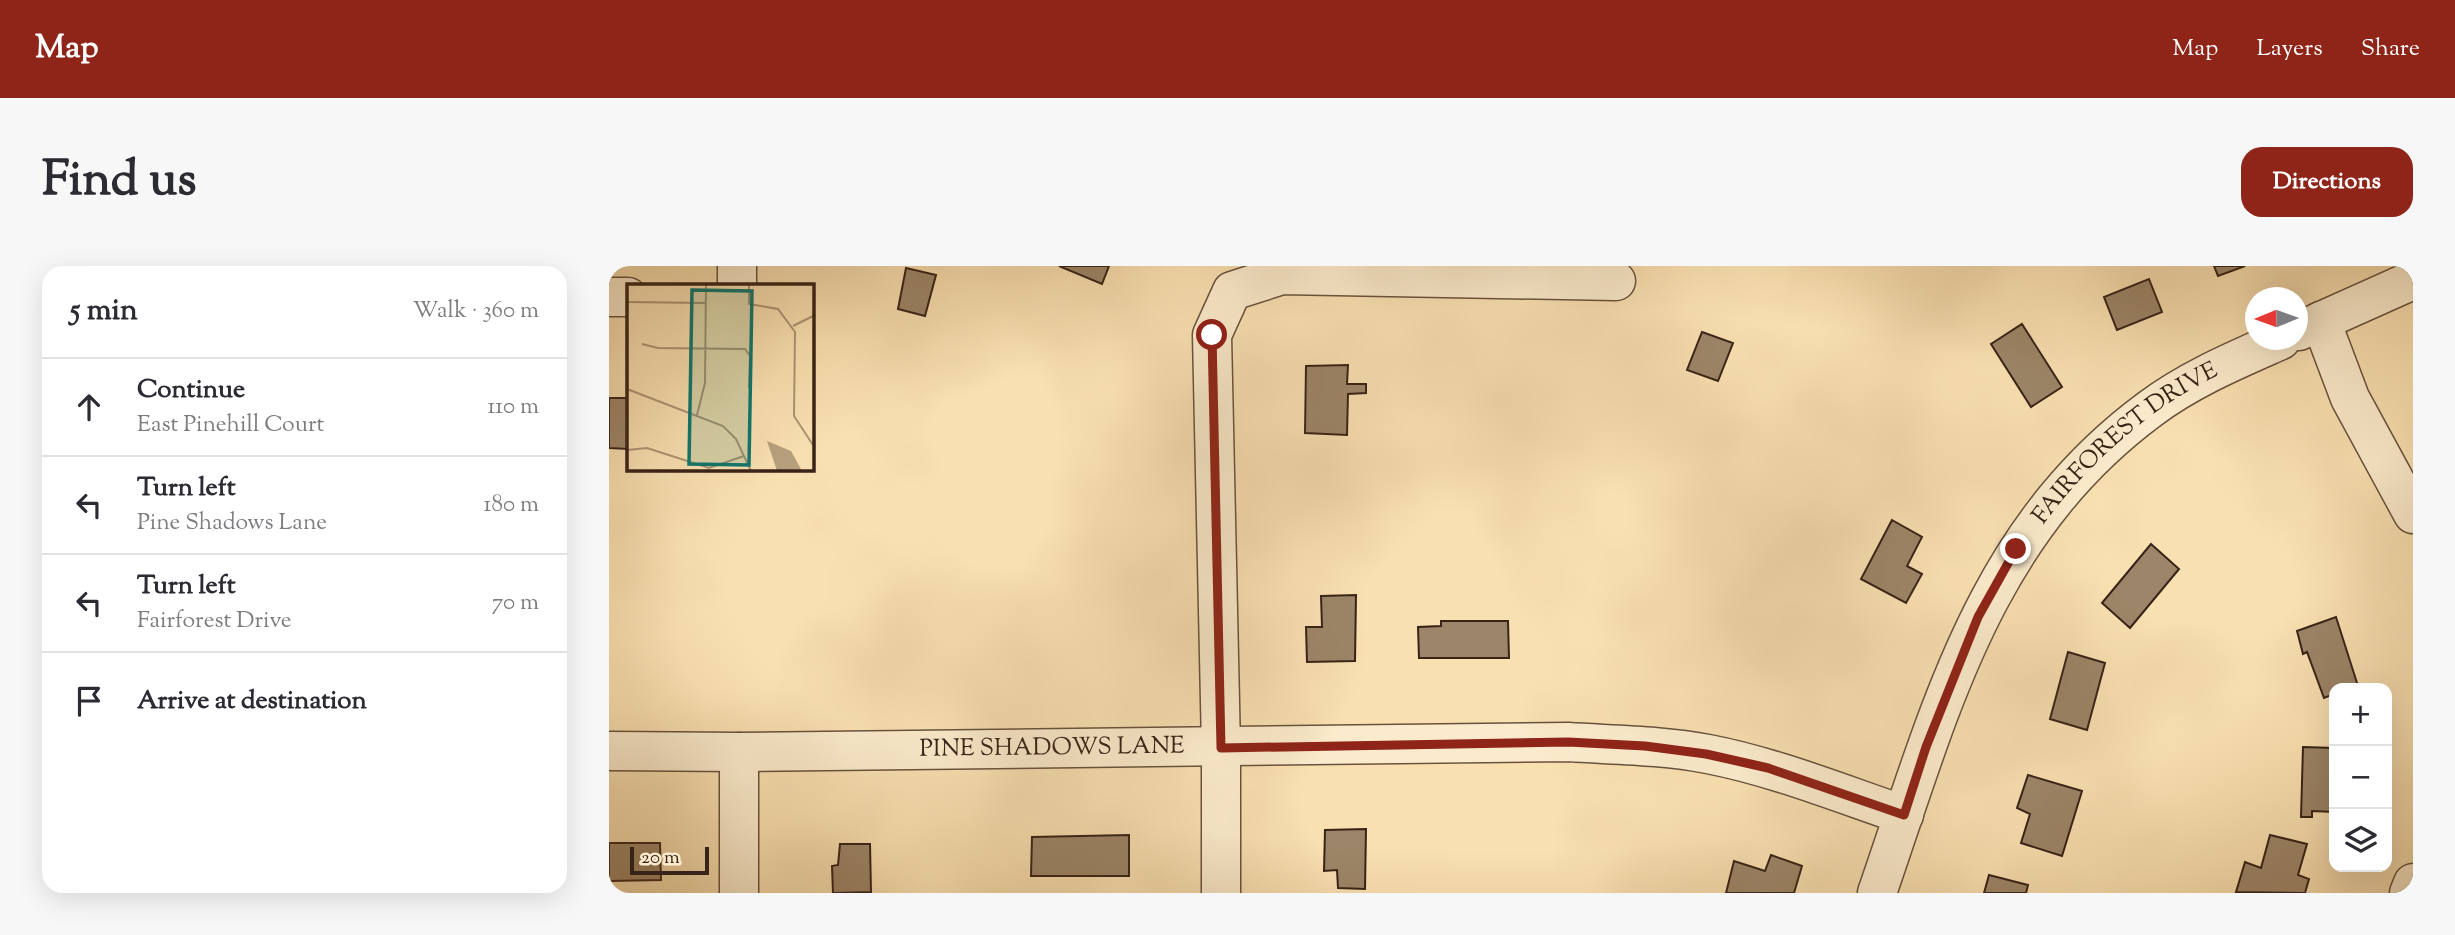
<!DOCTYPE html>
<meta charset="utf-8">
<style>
:root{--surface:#fff;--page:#f7f7f7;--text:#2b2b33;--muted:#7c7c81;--line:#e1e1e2;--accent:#8f2418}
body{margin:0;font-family:"Sorts Mill Goudy",serif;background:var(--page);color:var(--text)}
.controls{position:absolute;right:21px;bottom:21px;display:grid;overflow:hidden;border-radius:14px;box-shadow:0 7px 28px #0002}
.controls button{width:63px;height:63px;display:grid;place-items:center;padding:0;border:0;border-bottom:2px solid var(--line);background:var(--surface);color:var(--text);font:35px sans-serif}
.compass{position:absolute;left:1636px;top:21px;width:63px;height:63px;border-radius:50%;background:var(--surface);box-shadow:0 7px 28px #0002;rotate:269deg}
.scale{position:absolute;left:21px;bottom:18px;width:79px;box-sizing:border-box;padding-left:7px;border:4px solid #382318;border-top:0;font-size:19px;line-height:24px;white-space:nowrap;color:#382318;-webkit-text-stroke:5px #fbebcc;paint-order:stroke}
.stop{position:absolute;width:21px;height:21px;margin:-16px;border:5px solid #8f2418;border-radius:50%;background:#fff}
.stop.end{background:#8f2418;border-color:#fff;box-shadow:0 2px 7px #0008}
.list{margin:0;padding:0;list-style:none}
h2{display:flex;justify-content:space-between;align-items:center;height:91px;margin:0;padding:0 28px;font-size:30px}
h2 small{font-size:23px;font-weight:400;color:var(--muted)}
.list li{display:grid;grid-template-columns:46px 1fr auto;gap:21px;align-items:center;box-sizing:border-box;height:98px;padding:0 28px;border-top:2px solid var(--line)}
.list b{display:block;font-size:26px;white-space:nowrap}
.list p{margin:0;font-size:23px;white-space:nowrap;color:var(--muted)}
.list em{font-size:23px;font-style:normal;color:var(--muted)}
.icon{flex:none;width:38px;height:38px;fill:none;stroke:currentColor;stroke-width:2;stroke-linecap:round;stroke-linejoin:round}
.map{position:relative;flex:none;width:1804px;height:627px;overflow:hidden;border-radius:21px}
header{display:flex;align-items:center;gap:42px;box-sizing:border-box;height:98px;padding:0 35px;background:var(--accent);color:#fff}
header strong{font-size:33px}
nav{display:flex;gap:38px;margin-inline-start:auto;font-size:24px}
.intro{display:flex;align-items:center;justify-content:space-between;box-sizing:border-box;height:168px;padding:0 42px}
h1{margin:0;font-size:49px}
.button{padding:18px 32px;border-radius:21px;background:var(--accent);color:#fff;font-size:24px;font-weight:700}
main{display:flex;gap:42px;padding:0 42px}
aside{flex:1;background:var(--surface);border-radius:21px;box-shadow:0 7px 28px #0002}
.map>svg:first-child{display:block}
.building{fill:#9c8568;stroke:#382318;stroke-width:2}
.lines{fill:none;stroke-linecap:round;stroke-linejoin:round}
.minor-casing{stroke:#68523e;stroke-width:41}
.minor{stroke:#fbebcc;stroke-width:38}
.route{stroke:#8f2418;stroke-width:9}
.labels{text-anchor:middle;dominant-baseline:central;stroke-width:6;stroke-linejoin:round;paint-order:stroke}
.street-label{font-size:24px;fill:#382318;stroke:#fbebcc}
.inset-road{fill:none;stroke:#ac9474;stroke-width:2}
.view{fill:#0f766e;fill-opacity:0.15;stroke:#0f766e;stroke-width:3.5}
.inset-edge{fill:none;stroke:#382318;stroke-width:3.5}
</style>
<header>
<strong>Map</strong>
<nav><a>Map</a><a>Layers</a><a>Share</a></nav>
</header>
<div class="intro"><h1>Find us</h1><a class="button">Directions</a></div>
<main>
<aside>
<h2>5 min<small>Walk · 360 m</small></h2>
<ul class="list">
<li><svg class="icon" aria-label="ahead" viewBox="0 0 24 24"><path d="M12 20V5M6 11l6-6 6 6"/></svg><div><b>Continue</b><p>East Pinehill Court</p></div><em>110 m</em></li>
<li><svg class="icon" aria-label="left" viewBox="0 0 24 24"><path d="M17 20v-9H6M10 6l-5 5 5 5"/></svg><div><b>Turn left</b><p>Pine Shadows Lane</p></div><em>180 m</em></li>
<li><svg class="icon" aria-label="left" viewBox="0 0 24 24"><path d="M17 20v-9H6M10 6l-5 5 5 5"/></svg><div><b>Turn left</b><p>Fairforest Drive</p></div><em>70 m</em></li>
<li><svg class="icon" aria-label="arrive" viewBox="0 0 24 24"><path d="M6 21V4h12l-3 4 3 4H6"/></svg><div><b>Arrive at destination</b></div></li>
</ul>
</aside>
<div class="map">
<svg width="1804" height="627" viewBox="0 0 1804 627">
<rect width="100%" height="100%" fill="#f9e0b1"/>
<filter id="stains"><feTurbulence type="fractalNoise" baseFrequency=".00286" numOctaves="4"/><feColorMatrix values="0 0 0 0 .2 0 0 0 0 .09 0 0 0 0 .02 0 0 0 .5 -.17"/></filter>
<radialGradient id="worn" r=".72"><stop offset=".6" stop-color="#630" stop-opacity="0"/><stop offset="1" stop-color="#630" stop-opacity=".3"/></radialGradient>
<path class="building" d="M 450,0 L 500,0 L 493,18 Z
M 1605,0 L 1636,0 L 1609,10 Z
M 297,2 L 327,9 L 316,50 L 289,43 Z
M 1540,13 L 1553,46 L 1508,64 L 1495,31 Z
M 1413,58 L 1453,121 L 1422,141 L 1382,78 Z
M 1093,66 L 1124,77 L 1109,115 L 1078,104 Z
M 739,99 L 738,118 L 757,118 L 757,127 L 739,128 L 738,169 L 696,167 L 697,100 Z
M 0,132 L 19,132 L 19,183 L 0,182 Z
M 1283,254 L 1313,271 L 1298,300 L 1313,308 L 1297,337 L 1252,313 Z
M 1542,278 L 1570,303 L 1521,362 L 1493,337 Z
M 747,329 L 746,395 L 698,396 L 697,361 L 713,361 L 712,330 Z
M 1727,351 L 1749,420 L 1725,422 L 1725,428 L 1715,432 L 1698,386 L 1694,388 L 1688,365 Z
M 832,355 L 899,355 L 900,392 L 810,392 L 809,361 L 832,360 Z
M 1459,386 L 1496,397 L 1478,464 L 1441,453 Z
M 1694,481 L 1725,482 L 1725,546 L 1703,545 L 1703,551 L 1692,551 Z
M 1419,509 L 1473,525 L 1453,590 L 1412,577 L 1421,548 L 1408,542 Z
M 757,563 L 756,623 L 729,622 L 728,604 L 715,605 L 716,564 Z
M 520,569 L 520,610 L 422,610 L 423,571 Z
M 1661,569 L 1698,578 L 1689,609 L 1700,613 L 1696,627 L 1627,626 L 1636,596 L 1652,602 Z
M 0,577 L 51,577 L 52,614 L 0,615 Z
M 231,578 L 261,578 L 262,626 L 224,627 L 223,600 L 229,599 Z
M 1162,589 L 1193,600 L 1185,627 L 1117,627 L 1125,595 L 1156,605 Z
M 1380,609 L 1419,619 L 1417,627 L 1375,627 Z"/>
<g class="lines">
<g class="minor-casing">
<g id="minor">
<path d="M 128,19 L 128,0"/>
<path d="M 0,31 L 19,31"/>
<path d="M 1712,55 L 1741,132 L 1804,248"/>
<path d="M 1690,65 L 1804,14"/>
<path id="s1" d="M 0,485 L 130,486 L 959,476 C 1005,479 1053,479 1099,488 C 1166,501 1230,527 1295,549"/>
<path d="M 130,486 L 130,627"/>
<path d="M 612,627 L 612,482 L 603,69 L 623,25 L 673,9 L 1007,15"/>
<path id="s2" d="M 1268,627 C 1332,442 1375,266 1541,143 C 1581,113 1627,94 1672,74"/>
<path d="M 1800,627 L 1804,617"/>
</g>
</g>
<use href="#minor" class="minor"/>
</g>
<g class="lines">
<path class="route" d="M 603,69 L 612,482 L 959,476 L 1036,480 L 1097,488 L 1159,502 L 1295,549 L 1317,481 L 1369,351 L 1407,283"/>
</g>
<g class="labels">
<g class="street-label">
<text stroke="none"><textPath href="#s2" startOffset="525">FAIRFOREST DRIVE</textPath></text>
<text stroke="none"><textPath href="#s1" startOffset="443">PINE SHADOWS LANE</textPath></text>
</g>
</g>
<g transform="translate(18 18)">
<rect width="187" height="187" fill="#f9e0b1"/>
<path d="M 140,157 L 164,167 L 175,187 L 150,187 Z" fill="#b7a07d"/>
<path class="inset-road" d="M 122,0 L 122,20 L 151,25 L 168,48 L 167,132 L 188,164M 0,18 L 78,19M 166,42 L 188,31M 15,60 L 31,64 L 118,65 L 123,72 L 122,104M 0,105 L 96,142 L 109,155 L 124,187M 70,131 L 78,99 L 79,0M 0,166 L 20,164 L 82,184 L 117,172"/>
<path class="view" d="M 65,6 L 125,7 L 122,181 L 62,180 Z"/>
<rect width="187" height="187" class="inset-edge"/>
</g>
<rect width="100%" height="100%" filter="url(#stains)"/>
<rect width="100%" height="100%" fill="url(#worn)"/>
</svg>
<div class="controls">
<button>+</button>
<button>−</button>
<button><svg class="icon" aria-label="layers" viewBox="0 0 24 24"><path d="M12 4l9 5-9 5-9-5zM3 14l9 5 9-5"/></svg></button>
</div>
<svg class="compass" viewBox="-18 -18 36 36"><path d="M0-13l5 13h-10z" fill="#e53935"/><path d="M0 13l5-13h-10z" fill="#7c7c81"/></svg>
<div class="scale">20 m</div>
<div class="stop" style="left:603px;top:69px"></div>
<div class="stop end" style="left:1407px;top:283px"></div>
</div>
</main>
